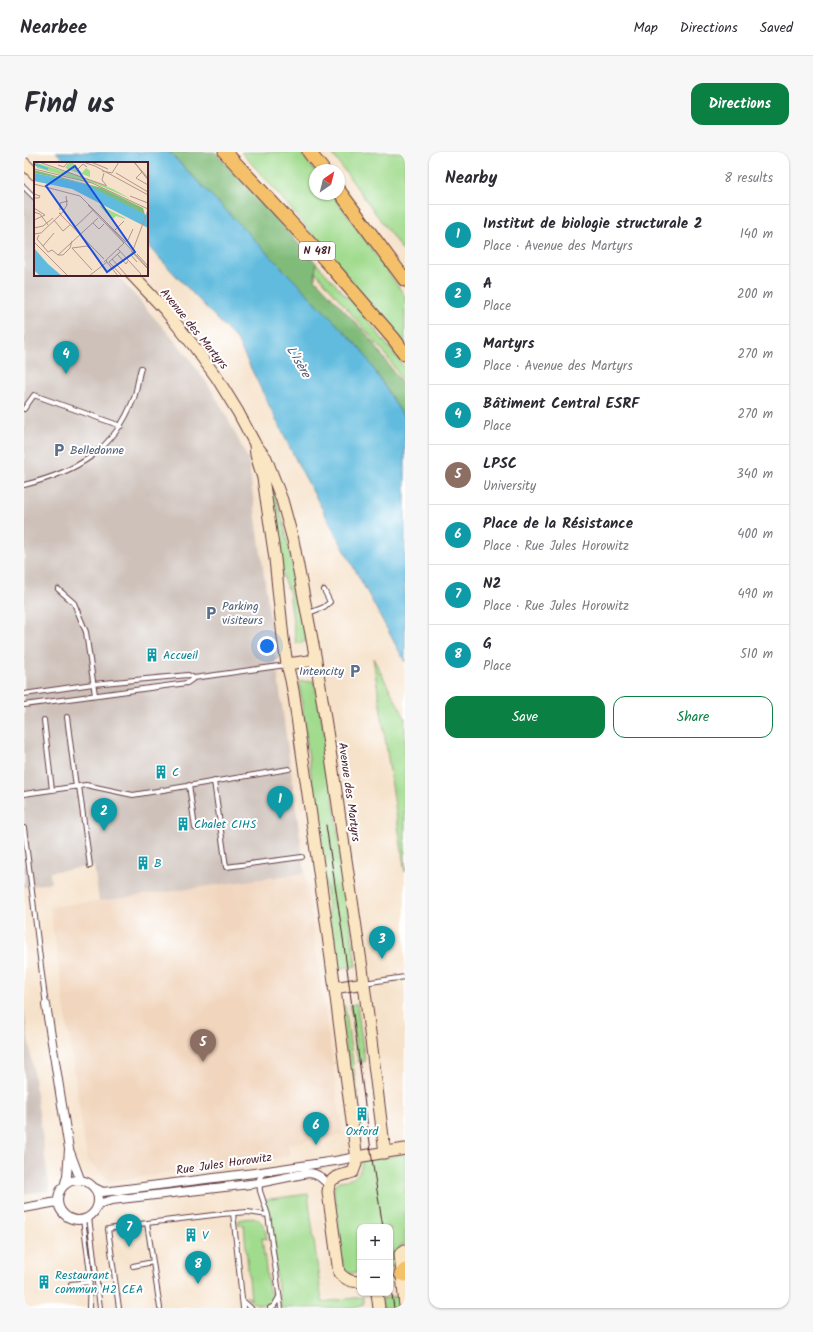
<!DOCTYPE html>
<meta charset="utf-8">
<style>
:root{--surface:#fff;--page:#f7f7f7;--text:#2b2b33;--muted:#7c7c81;--line:#e1e1e2;--accent:#0b8043}
body{margin:0;font-family:Kalam,sans-serif;background:var(--page);color:var(--text)}
.controls{position:absolute;right:12px;bottom:12px;display:grid;overflow:hidden;border-radius:8px;box-shadow:0 1px 3px #0004}
.controls button{width:36px;height:36px;display:grid;place-items:center;padding:0;border:0;border-bottom:1px solid var(--line);background:var(--surface);color:var(--text);font:20px sans-serif}
.compass{position:absolute;left:285px;top:12px;width:36px;height:36px;border-radius:50%;background:var(--surface);box-shadow:0 1px 3px #0004;rotate:35deg}
.you{position:absolute;left:243px;top:494px;width:14px;height:14px;margin:-10px;border:3px solid #fff;border-radius:50%;background:#1a73e8;box-shadow:0 0 0 6px #1a73e833}
.badge{display:grid;place-items:center;width:26px;height:26px;border-radius:50%;background:var(--accent);color:#fff;font-size:13px;font-weight:700}
.pin{position:absolute;translate:-50% -33px;filter:drop-shadow(0 1px 2px #0008)}
.pin::after{content:'';position:absolute;top:21px;width:14px;height:12px;background:inherit;clip-path:polygon(0 0,100% 0,50% 100%)}
.list{margin:0;padding:0;list-style:none}
h2{display:flex;justify-content:space-between;align-items:center;height:52px;margin:0;padding:0 16px;font-size:17px}
h2 small{font-size:13px;font-weight:400;color:var(--muted)}
.list li{display:grid;grid-template-columns:26px 1fr auto;gap:12px;align-items:center;box-sizing:border-box;height:60px;padding:0 16px;border-top:1px solid var(--line)}
.list b{display:block;font-size:15px;white-space:nowrap}
.list p{margin:0;font-size:13px;white-space:nowrap;color:var(--muted)}
.list em{font-size:13px;font-style:normal;color:var(--muted)}
.actions{display:flex;gap:8px;padding:12px 16px}
.actions a{flex:1;padding:9px 0;border:1px solid var(--accent);border-radius:12px;text-align:center;font-size:14px;color:var(--accent)}
.actions .main{background:var(--accent);color:#fff}
.map{position:relative;flex:none;width:381px;height:1156px;overflow:hidden;border-radius:12px}
header{display:flex;align-items:center;gap:24px;box-sizing:border-box;height:56px;padding:0 20px;background:var(--surface);border-bottom:1px solid var(--line)}
header strong{font-size:19px}
nav{display:flex;gap:22px;margin-inline-start:auto;font-size:14px}
.intro{display:flex;align-items:center;justify-content:space-between;box-sizing:border-box;height:96px;padding:0 24px}
h1{margin:0;font-size:28px}
.button{padding:10px 18px;border-radius:12px;background:var(--accent);color:#fff;font-size:14px;font-weight:700}
main{display:flex;gap:24px;padding:0 24px}
aside{flex:1;background:var(--surface);border-radius:12px;box-shadow:0 1px 3px #0004}
.map>svg:first-child{display:block}
.built{fill:#f1d5bd}
.industrial{fill:#cec1ba}
.green{fill:#a1db8e;stroke:#767d5c}
.forest{fill:#80bb79;stroke:#656d52}
.water{fill:#60bbde;stroke:#556d84}
.lines{fill:none;stroke-linecap:round;stroke-linejoin:round}
.service-casing{stroke:#643c43;stroke-width:6}
.minor-casing{stroke:#643c43;stroke-width:10}
.secondary-casing{stroke:#643c43;stroke-width:13}
.trunk-casing{stroke:#643c43;stroke-width:15}
.service{stroke:#fff;stroke-width:4}
.minor{stroke:#fff;stroke-width:8}
.secondary{stroke:#fbe6c3;stroke-width:11}
.trunk{stroke:#f4c16a;stroke-width:13}
.tram{stroke:#4a1f2b;stroke-width:1}
.labels{text-anchor:middle;dominant-baseline:central;stroke-width:4;stroke-linejoin:round;paint-order:stroke}
.shield{fill:#fff;stroke:#80626b;stroke-width:1}
.shield-label{font-size:11px;font-weight:bold;fill:#4a1f2b}
.street-label{font-size:12px;fill:#4a1f2b;stroke:#fff}
.service-label{font-size:12px;fill:#4e5e75;stroke:#fff;text-anchor:start}
.culture-label{font-size:12px;fill:#0d838f;stroke:#fff;text-anchor:start}
.water-label{font-size:13px;font-style:italic;fill:#535d73;stroke:#fff}
.inset-river{fill:none;stroke:#60bbde;stroke-width:2}
.inset-road{fill:none;stroke:#b1948a;stroke-width:1}
.view{fill:#1d4ed8;fill-opacity:0.15;stroke:#1d4ed8;stroke-width:2}
.inset-edge{fill:none;stroke:#4a1f2b;stroke-width:2}
</style>
<header>
<strong>Nearbee</strong>
<nav><a>Map</a><a>Directions</a><a>Saved</a></nav>
</header>
<div class="intro"><h1>Find us</h1><a class="button">Directions</a></div>
<main>
<div class="map">
<svg width="381" height="1156" viewBox="0 0 381 1156">
<rect width="100%" height="100%" fill="#fff"/>
<filter id="ink" filterUnits="userSpaceOnUse"><feTurbulence type="fractalNoise" baseFrequency=".025" numOctaves="2"/><feDisplacementMap in="SourceGraphic" scale="8" xChannelSelector="R" yChannelSelector="G"/><feConvolveMatrix kernelMatrix="1 2 1 2 8 2 1 2 1" color-interpolation-filters="sRGB"/></filter>
<filter id="wash" filterUnits="userSpaceOnUse"><feTurbulence type="fractalNoise" baseFrequency=".012" numOctaves="4" result="noise"/><feDisplacementMap in="SourceGraphic" scale="16" xChannelSelector="R" yChannelSelector="G"/><feGaussianBlur stdDeviation="0.9" result="paint"/><feColorMatrix in="noise" values="0 0 0 0 0 0 0 0 0 0 0 0 0 0 0 0 0 1.4 0 .05"/><feComposite in="paint" operator="in"/></filter>
<g filter="url(#wash)">
<rect width="100%" height="100%" fill="#f6e2ca"/>
<path class="built" d="M 281,721 L 319,983 L 264,992 L 266,1004 L 85,1029 L 63,1008 L 26,755 Z"/>
<path class="industrial" d="M 0,30 L 11,40 L 11,123 L 93,123 L 163,203 L 187,237 L 203,265 L 224,307 L 281,721 L 75,749 L 70,714 L 26,720 L 27,731 L 0,735 Z
M 0,855 L 26,1039 L 0,1042 Z"/>
<path class="green" d="M 217,0 L 276,0 L 291,19 L 291,42 L 308,42 L 381,144 L 381,192 L 245,31 Z
M 307,0 L 381,0 L 381,102 Z
M 292,111 L 343,167 L 381,216 L 381,232 L 360,200 L 291,119 Z
M 240,316 L 243,318 L 260,372 L 283,489 L 272,492 L 265,439 L 260,429 Z
M 349,506 L 381,566 L 381,720 Z
M 290,529 L 301,585 L 332,814 L 312,817 L 275,530 Z
M 333,852 L 341,910 L 334,910 L 326,853 Z
M 316,854 L 321,854 L 339,983 L 334,984 Z
M 381,1002 L 381,1092 L 377,1093 L 371,1101 L 372,1114 L 366,1116 L 366,1075 L 336,1075 L 336,1120 L 327,1121 L 319,1116 L 310,1040 L 310,1034 L 315,1029 C 331,1027 336,1025 338,1008 Z
M 284,1042 L 298,1150 L 339,1145 L 339,1153 L 331,1156 L 257,1156 L 245,1076 L 239,1048 Z
M 229,1065 C 240,1069 241,1076 243,1087 L 238,1086 L 245,1140 L 250,1142 C 251,1156 230,1156 222,1144 L 227,1147 L 220,1074 L 214,1072 L 215,1068 L 226,1066 Z
M 373,1144 L 375,1156 L 359,1156 L 358,1147 Z"/>
<path class="forest" d="M 145,0 L 191,0 L 292,111 L 291,127 L 345,185 L 381,236 L 381,267 L 337,198 Z"/>
<path class="water" d="M 32,0 L 145,0 L 338,198 L 381,267 L 381,510 L 275,314 L 213,188 L 123,93 L 123,11 L 43,11 Z"/>
</g>
<g filter="url(#ink)">
<g class="lines">
<g class="service-casing">
<path id="service" d="M 0,35 L 11,46
M 0,257 L 10,243 L 97,274
M 0,333 C 52,320 90,299 110,246 C 113,237 114,226 117,216
M 34,437 L 50,451 L 62,480 L 71,543
M 285,461 L 300,455 L 306,450 L 300,438
M 0,542 L 69,532 L 164,523 L 170,526
M 0,553 L 163,531 L 170,526 L 262,513
M 43,565 L 52,635
M 20,568 L 28,638
M 190,629 L 202,715 L 278,705
M 165,633 L 171,676
M 55,634 L 66,714
M 0,642 L 62,633 L 109,643 L 265,617
M 0,676 C 8,735 14,794 22,853
M 340,831 L 381,825
M 240,1020 L 235,1027 L 236,1039 L 244,1063 L 257,1156
M 209,1061 L 219,1156
M 65,1065 L 76,1156
M 59,1067 L 66,1121 L 65,1156
M 123,1071 L 136,1156
M 109,1114 L 129,1110
M 47,1132 L 66,1130
M 218,1148 L 227,1156
M 95,1156 L 84,1077 L 123,1071 L 198,1062 L 224,1060 L 244,1063
M 246,1156 L 250,1154 L 255,1145"/>
</g>
<g class="minor-casing">
<path id="minor" d="M 22,853 L 45,997 L 43,1024 L 41,1031
M 46,1000 L 56,1027
M34 1048a20 20 0 1 1 40 0a20 20 0 1 1-40 0Z
M 71,1036 L 79,1040 L 230,1021 L 311,1009 L 333,1005
M 74,1052 L 88,1048 L 235,1031 L 284,1021 C 293,1021 298,1026 305,1033
M 0,1056 L 33,1050"/>
</g>
<g class="secondary-casing">
<path id="secondary" d="M 0,11 L 11,22
M 108,123 L 141,158 L 169,193 L 193,226 L 214,260 L 231,292 L 242,306 L 258,348 L 269,388 L 292,508 L 305,592 L 338,816 L 361,1001
M 231,293 L 232,303 L 239,326 L 251,407 L 259,486 L 263,512 L 267,528 L 270,544 L 303,776 L 332,1000 L 332,1012 L 329,1020 C 316,1025 305,1023 304,1040 L 315,1121 C 321,1127 327,1131 336,1129
M 263,512 L 292,508
M 310,836 L 340,831
M 333,1005 L 381,997
M 381,1098 L 376,1102 L 381,1154
M 353,1141 L 355,1156"/>
</g>
<g class="trunk-casing">
<path id="trunk" d="M 201,0 L 307,114 L 370,187 L 381,202
M 285,0 L 299,18
M 315,39 L 381,128
M 381,1118 L 377,1122 L 381,1123"/>
</g>
<use href="#service" class="service"/>
<use href="#minor" class="minor"/>
<use href="#secondary" class="secondary"/>
<use href="#trunk" class="trunk"/>
<path class="tram" d="M 302,673 L 319,786 L 349,1014 L 359,1075
M 366,1111 L 367,1136 L 370,1156"/>
</g>
</g>
<defs>
<g id="parking-bare" transform="scale(1.08)"><path d="M-3.5-5.5H1a3.5 3.5 0 0 1 0 7H-1V5.5H-3.5ZM-1-3.4V-.6H.8a1.4 1.4 0 0 0 0-2.8Z" fill="#5c6f8a" stroke="#fff" stroke-width="2.5" paint-order="stroke"/></g>
<g id="building-bare" transform="scale(1.08)"><path d="M-4-6H4V6H1V3H-1V6H-4ZM-2.5-4.3h1.7v1.8h-1.7ZM.8-4.3h1.7v1.8H.8ZM-2.5-1h1.7V.8h-1.7ZM.8-1h1.7V.8H.8Z" fill="#0f9aa8" stroke="#fff" stroke-width="2.5" paint-order="stroke"/></g>
</defs>
<g fill-rule="evenodd">
<use href="#parking-bare" x="35" y="298"/>
<use href="#parking-bare" x="187" y="461"/>
<use href="#building-bare" x="128" y="503"/>
<use href="#parking-bare" x="331" y="519"/>
<use href="#building-bare" x="137" y="620"/>
<use href="#building-bare" x="159" y="672"/>
<use href="#building-bare" x="119" y="711"/>
<use href="#building-bare" x="338" y="962"/>
<use href="#building-bare" x="167" y="1083"/>
<use href="#building-bare" x="20" y="1130"/>
</g>
<g class="labels">
<rect class="shield" x="275" y="90" width="36" height="18" rx="3"/>
<g class="shield-label">
<text x="293" y="99">N 481</text>
</g>
<g class="street-label">
<text transform="translate(170 177) rotate(51)">Avenue des Martyrs</text>
<text transform="translate(325 640) rotate(82)">Avenue des Martyrs</text>
<text transform="translate(200 1012) rotate(-8)">Rue Jules Horowitz</text>
</g>
<g class="service-label">
<text x="46" y="298">Belledonne</text>
<text x="198" y="454">Parking<tspan x="198" dy="14">visiteurs</tspan></text>
<text x="320" y="519" text-anchor="end">Intencity</text>
</g>
<g class="culture-label">
<text x="139" y="503">Accueil</text>
<text x="148" y="620">C</text>
<text x="170" y="672">Chalet CIHS</text>
<text x="130" y="711">B</text>
<text x="338" y="979" text-anchor="middle">Oxford</text>
<text x="178" y="1083">V</text>
<text x="31" y="1123">Restaurant<tspan x="31" dy="14">commun H2 CEA</tspan></text>
</g>
<g class="water-label">
<text transform="translate(274 210) rotate(59)">L'Isère</text>
</g>
</g>
<g transform="translate(10 10)">
<rect width="114" height="114" fill="#f6e2ca"/>
<path d="M 0,0 L 54,17 L 79,27 L 97,37 L 62,22 L 3,6 ZM 35,0 L 39,1 L 48,11 L 52,6 L 56,9 L 56,15 L 31,6 ZM 65,43 L 91,56 L 91,57 L 82,54 L 78,58 Z" fill="#a1db8e"/>
<path d="M 0,8 L 68,26 L 109,46 L 111,53 L 48,21 L 0,11 Z" fill="#80bb79"/>
<path d="M 0,11 L 48,21 L 60,26 L 114,54 L 114,66 L 38,27 L 0,19 ZM 0,86 L 14,102 L 28,114 L 6,114 L 0,108 Z" fill="#60bbde"/>
<path class="inset-river" d="M 0,2 L 14,7"/>
<path class="inset-road" d="M 5,0 L 73,24M 49,0 L 61,4 L 114,33M 57,0 L 74,7M 100,0 L 114,18M 100,0 L 114,16M 24,3 L 30,5 L 34,0M 0,7 L 58,21 L 114,47M 44,7 L 49,2 L 53,5M 68,9 L 78,11 L 85,0M 108,10 L 102,16 L 114,23M 70,11 L 68,18 L 72,23M 82,11 L 114,30M 0,22 L 46,34 L 92,80M 0,32 L 6,34 L 5,36 L 0,36M 96,34 L 114,41M 54,43 L 90,81M 0,46 L 11,53 L 0,58M 26,48 L 26,41 L 34,39M 0,50 L 6,52 L 14,63M 28,51 L 33,43 L 32,34M 28,52 L 25,51 L 70,97M 20,58 L 29,69 L 37,62M 70,58 L 114,106M 59,61 L 65,67 L 70,62M 0,66 L 9,64 L 19,56M 40,66 L 59,48M 81,68 L 90,59M 20,71 L 9,84 L 14,90 L 18,88 L 24,93 L 29,93 L 36,86 L 38,79M 0,72 L 7,71 L 26,53M 5,73 L 3,77 L 9,84M 94,78 L 99,67M 0,80 L 34,114M 56,87 L 53,84 L 38,86 L 58,108M 84,87 L 107,112 L 105,114M 99,88 L 114,48M 97,89 L 114,107M 86,90 L 75,100 L 88,114M 83,92 L 92,102 L 94,99M 103,92 L 114,104M 24,93 L 64,56M 78,97 L 93,114M 93,97 L 97,93 L 103,100M 70,100 L 90,81M 73,100 L 84,114M 55,114 L 73,100 L 72,98"/>
<path class="view" d="M 41,4 L 101,90 L 73,110 L 12,24 Z"/>
<rect width="114" height="114" class="inset-edge"/>
</g>
</svg>
<div class="controls">
<button>+</button>
<button>−</button>
</div>
<svg class="compass" viewBox="-18 -18 36 36"><path d="M0-13l5 13h-10z" fill="#e53935"/><path d="M0 13l5-13h-10z" fill="#7c7c81"/></svg>
<div class="you"></div>
<div class="pin badge" style="left:256px;top:667px;background:#0f9aa8">1</div>
<div class="pin badge" style="left:80px;top:679px;background:#0f9aa8">2</div>
<div class="pin badge" style="left:358px;top:807px;background:#0f9aa8">3</div>
<div class="pin badge" style="left:42px;top:222px;background:#0f9aa8">4</div>
<div class="pin badge" style="left:179px;top:910px;background:#8d6e63">5</div>
<div class="pin badge" style="left:292px;top:993px;background:#0f9aa8">6</div>
<div class="pin badge" style="left:105px;top:1095px;background:#0f9aa8">7</div>
<div class="pin badge" style="left:174px;top:1132px;background:#0f9aa8">8</div>
</div>
<aside>
<h2>Nearby<small>8 results</small></h2>
<ul class="list">
<li><span class="badge" style="background:#0f9aa8">1</span><div><b>Institut de biologie structurale 2</b><p>Place · Avenue des Martyrs</p></div><em>140 m</em></li>
<li><span class="badge" style="background:#0f9aa8">2</span><div><b>A</b><p>Place</p></div><em>200 m</em></li>
<li><span class="badge" style="background:#0f9aa8">3</span><div><b>Martyrs</b><p>Place · Avenue des Martyrs</p></div><em>270 m</em></li>
<li><span class="badge" style="background:#0f9aa8">4</span><div><b>Bâtiment Central ESRF</b><p>Place</p></div><em>270 m</em></li>
<li><span class="badge" style="background:#8d6e63">5</span><div><b>LPSC</b><p>University</p></div><em>340 m</em></li>
<li><span class="badge" style="background:#0f9aa8">6</span><div><b>Place de la Résistance</b><p>Place · Rue Jules Horowitz</p></div><em>400 m</em></li>
<li><span class="badge" style="background:#0f9aa8">7</span><div><b>N2</b><p>Place · Rue Jules Horowitz</p></div><em>490 m</em></li>
<li><span class="badge" style="background:#0f9aa8">8</span><div><b>G</b><p>Place</p></div><em>510 m</em></li>
</ul>
<div class="actions"><a class="main">Save</a><a>Share</a></div>
</aside>
</main>
